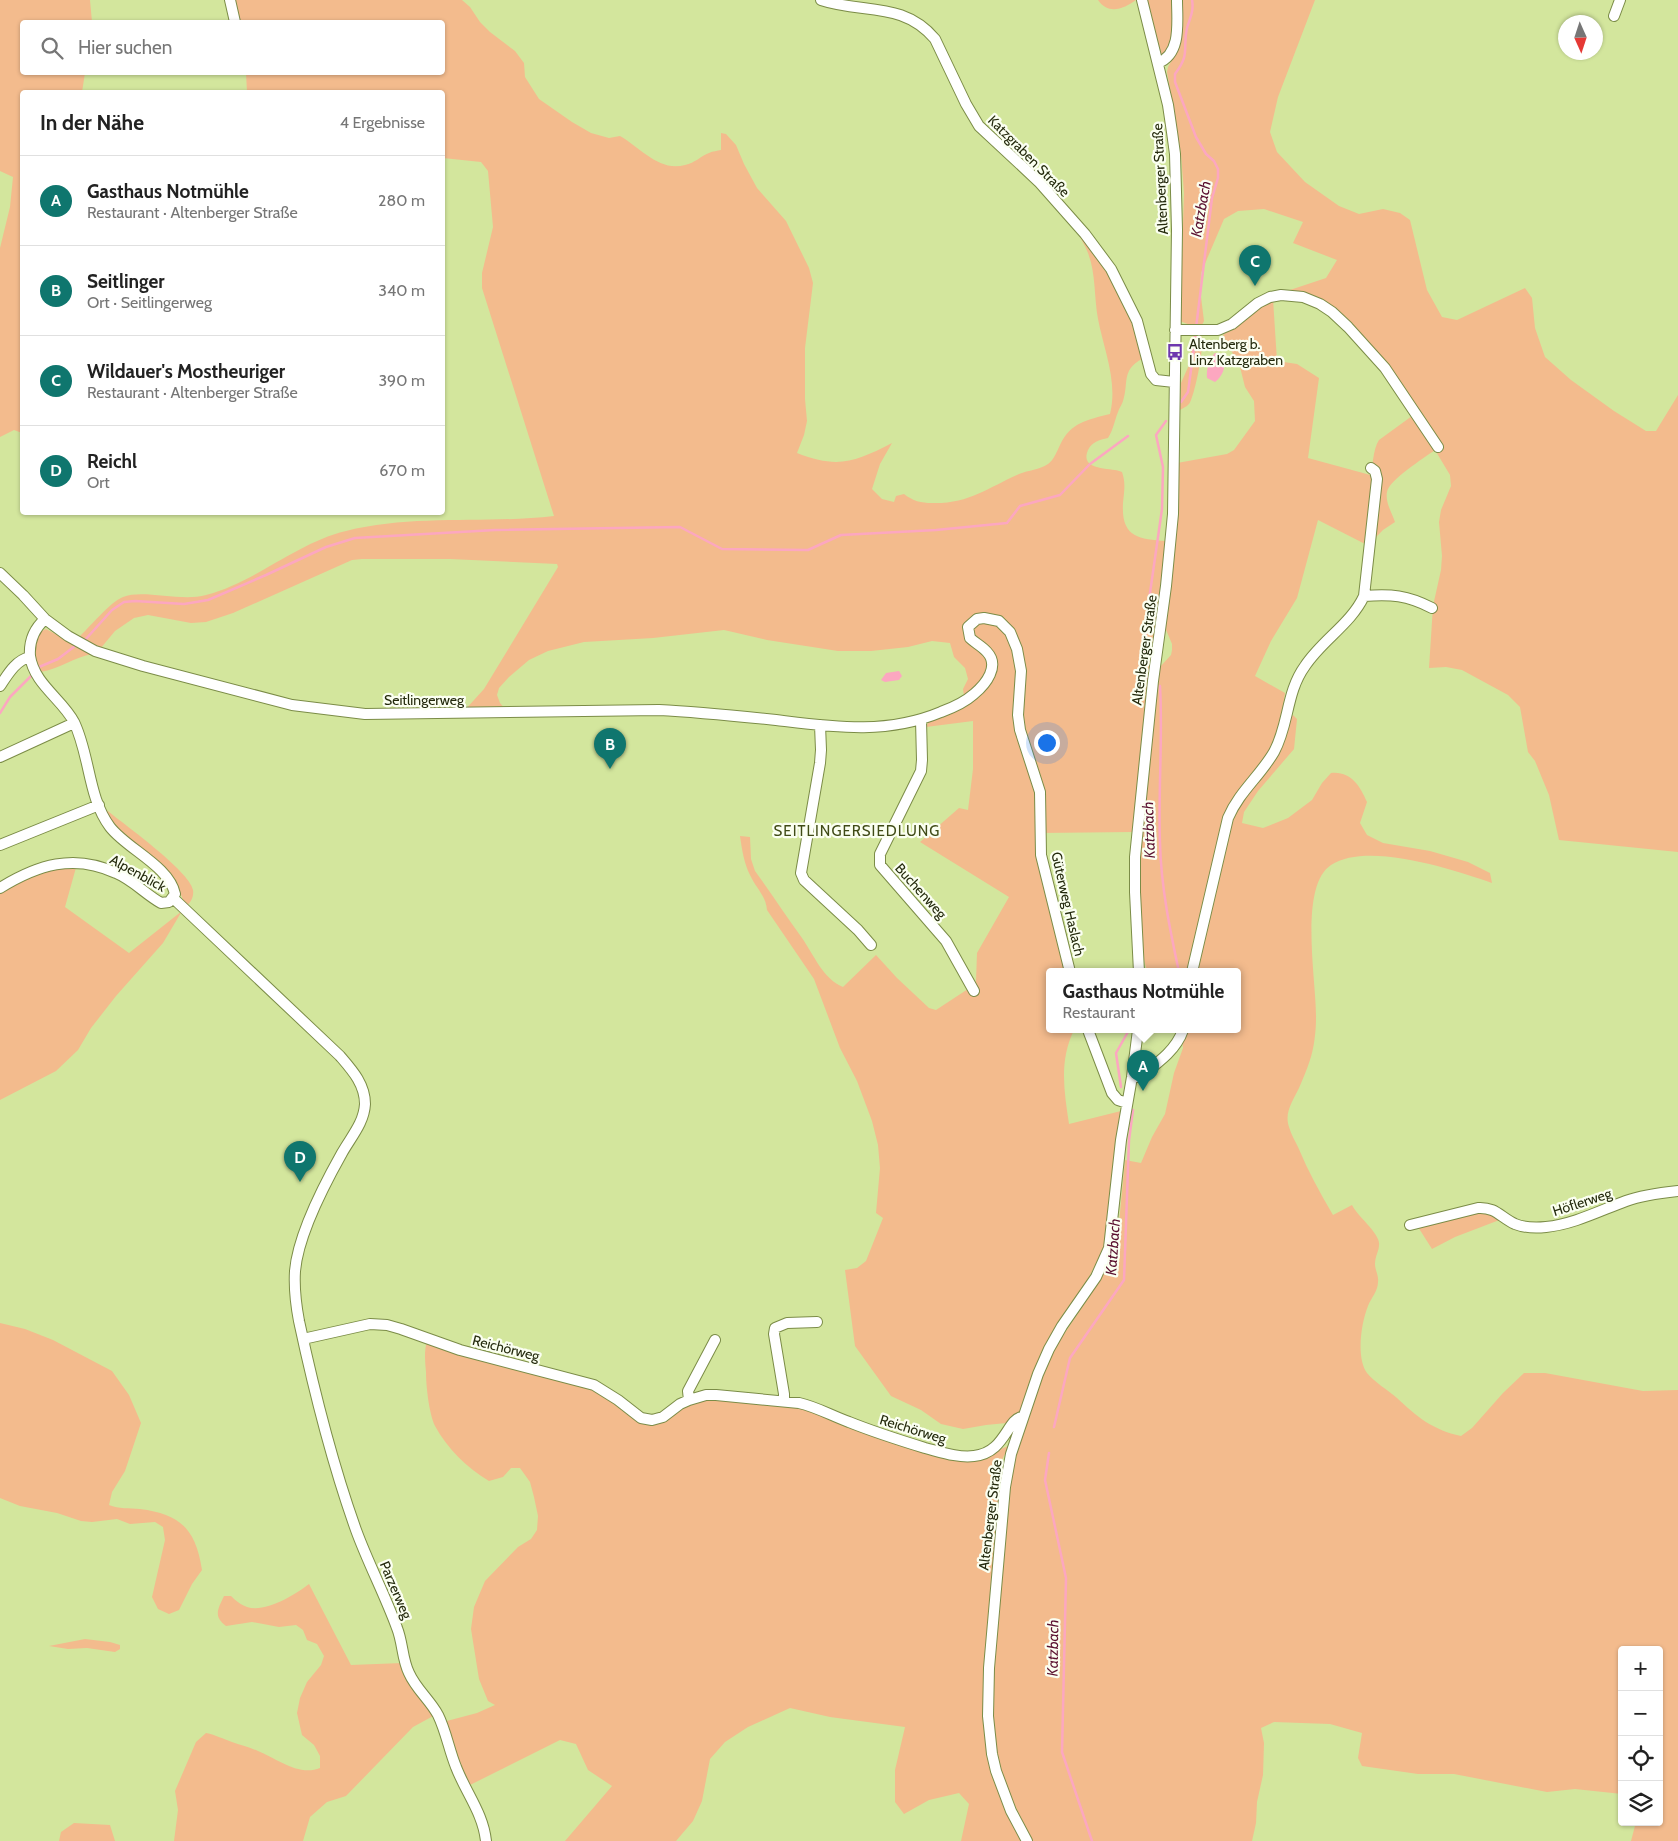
<!DOCTYPE html>
<html lang="de">
<meta charset="utf-8">
<style>
:root{--surface:#fff;--page:#f6f6f6;--text:#222;--muted:#767676;--line:#e0e0e0;--accent:#0f766e}
body{margin:0;font-family:Cabin,sans-serif;background:var(--page);color:var(--text)}
.controls{position:absolute;right:15px;bottom:15px;display:grid;overflow:hidden;border-radius:5px;box-shadow:0 1px 4px #0004}
.controls button{width:45px;height:45px;display:grid;place-items:center;padding:0;border:0;border-bottom:1px solid var(--line);background:var(--surface);color:var(--text);font:25px sans-serif}
.compass{position:absolute;left:1558px;top:15px;width:45px;height:45px;border-radius:50%;background:var(--surface);box-shadow:0 1px 4px #0004;rotate:177deg}
.you{position:absolute;left:1046px;top:742px;width:18px;height:18px;margin:-12px;border:4px solid #fff;border-radius:50%;background:#1a73e8;box-shadow:0 0 0 8px #1a73e833}
.badge{display:grid;place-items:center;width:32px;height:32px;border-radius:50%;background:var(--accent);color:#fff;font-size:16px;font-weight:700}
.pin{position:absolute;translate:-50% -41px;filter:drop-shadow(0 1px 2px #0008)}
.pin::after{content:'';position:absolute;top:26px;width:18px;height:15px;background:inherit;clip-path:polygon(0 0,100% 0,50% 100%)}
.popup{position:absolute;left:1046px;top:968px;width:195px;height:65px;box-sizing:border-box;display:grid;place-content:center;border-radius:5px;background:var(--surface);filter:drop-shadow(0 1px 4px #0005);font-size:16px;white-space:nowrap;color:var(--muted)}
.popup b{font-size:19px;color:var(--text)}
.popup::after{content:'';position:absolute;left:50%;top:100%;margin-left:-10px;border:10px solid transparent;border-top-color:var(--surface)}
.list{margin:0;padding:0;list-style:none}
h2{display:flex;justify-content:space-between;align-items:center;height:65px;margin:0;padding:0 20px;font-size:21px}
h2 small{font-size:16px;font-weight:400;color:var(--muted)}
.list li{display:grid;grid-template-columns:32px 1fr auto;gap:15px;align-items:center;box-sizing:border-box;height:90px;padding:0 20px;border-top:1px solid var(--line)}
.list b{display:block;font-size:19px;white-space:nowrap}
.list p{margin:0;font-size:16px;white-space:nowrap;color:var(--muted)}
.list em{font-size:16px;font-style:normal;color:var(--muted)}
.icon{flex:none;width:28px;height:28px;fill:none;stroke:currentColor;stroke-width:2;stroke-linecap:round;stroke-linejoin:round}
.map{position:relative;flex:none;width:1678px;height:1841px;overflow:hidden}
.search{position:absolute;background:var(--surface);box-shadow:0 1px 4px #0004;left:20px;top:20px;width:425px;height:55px;display:flex;align-items:center;gap:12px;box-sizing:border-box;padding:0 18px;border-radius:5px;color:var(--muted);font-size:19px}
.panel{position:absolute;background:var(--surface);box-shadow:0 1px 4px #0004;left:20px;top:90px;width:425px;height:425px;border-radius:5px}
.map>svg:first-child{display:block}
.green{fill:#f3bb8d}
.water{fill:#fca7c0}
.lines{fill:none;stroke-linecap:round;stroke-linejoin:round}
.stream{stroke:#fca7c0;stroke-width:2.5}
.minor-casing{stroke:#7b8c47;stroke-width:12}
.minor{stroke:#fff;stroke-width:10}
.labels{text-anchor:middle;dominant-baseline:central;stroke-width:4.5;stroke-linejoin:round;paint-order:stroke}
.street-label{font-size:14px;fill:#242a0d;stroke:#fbfff1}
.poi-label{font-size:14px;fill:#242a0d;stroke:#fbfff1;text-anchor:start}
.water-label{font-size:15px;font-style:italic;fill:#5a102f;stroke:#fbfff1}
.neighbourhood-label{font-size:15px;letter-spacing:1px;fill:#404b16;stroke:#fbfff1}
</style>
<div class="map">
<svg width="1678" height="1841" viewBox="0 0 1678 1841">
<rect width="100%" height="100%" fill="#d3e69d"/>
<path class="green" d="M 0,0 L 90,0 L 92,22 L 22,22 L 22,72 L 85,73 L 82,92 L 22,92 L 22,433 L 14,430 L 0,437 L 0,248 L 10,207 L 13,177 L 0,171 Z
M 232,0 L 462,0 L 470,7 L 480,22 L 490,32 L 515,51 L 524,63 L 525,77 L 539,99 L 572,122 L 591,133 L 609,138 L 620,136 C 641,148 659,172 685,165 C 695,163 701,156 709,153 C 713,151 717,151 721,150 L 721,133 L 726,134 L 736,145 L 744,164 L 757,188 L 786,221 L 809,268 L 813,283 L 805,348 L 805,399 L 807,421 L 804,435 L 797,453 C 838,469 855,462 892,443 L 880,464 L 872,489 L 882,499 L 894,502 L 896,496 L 904,494 C 913,501 921,503 932,503 C 969,504 987,488 1019,474 C 1029,470 1039,470 1048,464 C 1054,460 1057,451 1060,445 C 1071,422 1087,420 1110,414 C 1118,382 1104,350 1098,319 C 1094,297 1096,274 1088,253 C 1085,245 1080,237 1075,229 L 1087,242 L 1125,299 L 1137,337 L 1142,359 C 1121,370 1129,383 1123,401 C 1122,405 1119,408 1118,412 C 1114,422 1114,428 1108,438 C 1099,440 1092,442 1088,450 C 1079,472 1111,467 1122,472 C 1126,483 1124,492 1123,503 C 1121,537 1138,539 1166,541 L 1150,668 L 1133,832 L 1039,833 L 1069,972 L 1049,972 L 1049,1030 L 1074,1030 C 1059,1061 1064,1090 1069,1124 L 1121,1111 L 1104,1247 L 1017,1422 L 986,1425 L 963,1429 L 941,1424 L 921,1410 L 891,1396 L 855,1346 L 845,1270 L 857,1268 L 866,1261 L 883,1218 L 876,1213 L 880,1168 L 878,1145 L 872,1121 L 857,1081 L 840,1048 L 814,979 L 767,910 C 766,896 756,888 750,875 C 744,863 742,850 740,836 L 750,837 L 751,859 L 755,871 C 771,893 786,916 802,938 C 814,955 823,979 843,987 L 876,955 L 897,978 L 929,1008 L 936,1010 L 968,989 L 976,981 L 977,953 L 1009,897 L 920,842 L 959,808 L 968,810 L 973,769 L 973,721 L 926,727 L 929,721 L 964,696 L 963,689 L 968,679 L 965,668 L 954,657 L 950,643 L 932,641 L 908,647 L 871,651 L 838,651 L 767,640 L 724,630 L 653,638 L 584,642 L 548,651 L 529,660 L 509,677 L 499,688 L 497,695 L 500,703 L 506,710 L 464,711 L 484,689 L 558,567 L 557,564 L 450,559 L 362,559 L 352,560 L 233,613 L 206,622 L 191,623 L 148,615 L 134,618 L 115,631 L 100,649 L 78,638 C 89,628 110,602 123,597 C 143,589 181,602 206,595 C 256,582 296,543 346,531 C 414,514 485,524 554,516 L 482,288 L 482,273 L 493,227 L 488,171 L 481,162 L 443,158 L 442,92 L 247,92 L 246,73 L 442,72 L 442,22 L 237,22 Z
M 1098,0 L 1136,0 C 1124,9 1108,15 1098,0 Z
M 1147,0 L 1175,0 L 1173,40 L 1162,57 Z
M 1180,0 L 1315,0 L 1278,97 L 1270,132 L 1277,152 L 1305,182 L 1339,206 L 1359,214 L 1383,209 L 1400,213 L 1410,220 L 1427,290 L 1442,317 L 1457,320 L 1525,288 L 1532,298 L 1535,328 L 1545,357 L 1571,380 L 1614,411 L 1646,431 L 1656,431 L 1678,395 L 1678,852 L 1559,840 L 1549,795 L 1535,761 L 1528,752 L 1520,707 L 1508,695 L 1462,670 L 1446,667 L 1429,668 L 1433,606 L 1441,570 L 1442,556 L 1439,522 L 1441,510 L 1451,486 L 1450,475 L 1435,450 C 1424,458 1389,480 1387,492 C 1385,502 1392,513 1395,522 L 1383,530 L 1373,540 C 1373,517 1367,458 1379,440 L 1412,416 L 1441,445 L 1341,317 L 1284,292 L 1326,278 L 1337,260 L 1293,243 L 1303,222 L 1264,209 L 1238,211 L 1224,219 L 1201,273 L 1200,289 L 1204,321 L 1202,325 L 1190,325 L 1180,321 L 1184,193 L 1181,154 L 1167,72 L 1168,67 L 1176,53 Z
M 1273,299 L 1277,361 L 1297,364 L 1319,378 L 1308,458 L 1374,476 L 1367,545 L 1318,520 L 1297,598 L 1271,641 L 1255,676 L 1285,693 L 1280,728 L 1275,737 L 1282,736 L 1288,721 L 1293,715 L 1297,719 L 1294,749 L 1258,791 L 1244,812 L 1242,823 L 1263,828 L 1288,818 L 1312,800 L 1322,783 L 1331,773 C 1351,771 1360,786 1367,802 L 1360,823 L 1367,835 L 1383,843 L 1430,851 L 1468,862 L 1490,873 L 1492,883 C 1454,870 1368,841 1331,865 C 1298,887 1317,983 1316,1019 C 1316,1031 1314,1048 1310,1060 C 1307,1069 1303,1079 1299,1088 C 1293,1101 1284,1112 1289,1127 C 1291,1134 1295,1141 1298,1147 C 1308,1171 1320,1193 1333,1215 L 1352,1205 C 1357,1216 1381,1234 1379,1245 C 1379,1251 1375,1256 1375,1264 C 1375,1270 1379,1276 1378,1282 C 1378,1291 1371,1298 1368,1306 C 1361,1323 1356,1358 1367,1373 C 1373,1381 1389,1391 1397,1398 C 1417,1417 1433,1430 1461,1436 L 1472,1428 L 1503,1393 L 1524,1373 L 1545,1373 L 1643,1391 L 1678,1390 L 1678,1841 L 1631,1841 L 1636,1822 L 1659,1822 L 1659,1650 L 1622,1650 L 1622,1794 L 1575,1789 L 1547,1792 L 1454,1774 L 1418,1774 L 1362,1766 L 1358,1758 L 1362,1733 L 1330,1724 L 1274,1722 L 1261,1728 L 1264,1743 L 1263,1775 L 1257,1802 L 1256,1823 L 1252,1841 L 1032,1841 L 1004,1783 L 994,1748 L 991,1712 L 992,1675 L 1012,1472 L 1017,1447 L 1045,1367 L 1060,1340 L 1101,1279 L 1113,1250 L 1119,1223 L 1125,1160 L 1141,1163 L 1152,1137 L 1165,1114 L 1174,1073 L 1183,1048 L 1181,1030 L 1237,1030 L 1237,972 L 1147,972 L 1142,951 L 1139,870 L 1159,668 L 1171,655 L 1172,650 L 1172,644 L 1164,625 L 1178,512 L 1179,487 L 1177,463 L 1227,454 L 1234,450 L 1255,421 L 1254,401 L 1245,387 L 1240,367 L 1223,335 L 1233,327 L 1258,305 Z
M 1201,334 C 1205,345 1196,388 1191,400 C 1189,406 1185,407 1180,410 L 1181,383 L 1189,365 L 1193,335 Z
M 46,629 L 93,654 C 73,657 61,669 40,672 L 33,650 L 40,632 Z
M 104,808 C 121,822 190,871 193,890 C 194,897 191,902 186,907 L 179,890 L 121,835 L 112,823 Z
M 77,864 L 65,907 L 129,953 L 182,911 L 163,943 L 116,996 L 91,1028 L 78,1050 L 56,1071 L 0,1100 L 0,891 L 39,871 Z
M 1484,1210 L 1502,1219 L 1455,1237 L 1432,1249 L 1418,1227 Z
M 0,1323 L 25,1329 L 53,1340 L 112,1371 L 129,1395 L 141,1423 L 125,1471 L 112,1492 L 109,1505 C 119,1509 129,1508 140,1509 C 181,1514 196,1530 202,1570 L 192,1584 L 179,1610 L 169,1614 L 158,1609 L 152,1597 L 165,1540 L 163,1527 L 155,1522 L 130,1524 L 117,1519 L 92,1522 L 81,1521 L 57,1513 L 20,1506 L 0,1498 Z
M 427,1341 L 594,1389 L 640,1420 L 688,1403 L 703,1399 L 717,1400 L 788,1406 L 816,1411 L 877,1438 L 930,1455 L 949,1458 L 991,1453 L 1013,1444 C 1006,1453 998,1460 1003,1471 L 995,1543 L 986,1650 L 983,1693 L 984,1716 L 989,1758 L 1022,1841 L 961,1841 L 969,1804 L 959,1793 L 929,1800 L 904,1814 L 895,1802 L 895,1770 L 905,1727 L 830,1717 L 790,1708 L 748,1727 L 725,1742 L 710,1759 L 702,1801 L 693,1821 L 676,1841 L 565,1841 L 612,1786 L 588,1770 L 576,1744 L 560,1740 L 468,1786 L 443,1722 L 477,1713 L 495,1705 L 488,1701 L 479,1679 L 471,1629 L 474,1607 L 485,1581 L 518,1547 L 531,1539 L 537,1530 L 538,1516 L 534,1497 L 530,1482 L 520,1468 L 511,1468 L 503,1477 L 489,1481 C 467,1468 447,1448 435,1426 C 429,1413 426,1386 426,1372 C 425,1362 424,1351 427,1341 Z
M 309,1584 L 351,1665 L 402,1663 L 435,1715 L 413,1727 L 346,1796 L 327,1802 L 310,1817 L 303,1841 L 174,1841 L 178,1810 L 175,1791 L 196,1742 L 206,1733 C 216,1735 223,1739 232,1742 C 240,1745 249,1747 258,1751 C 276,1758 299,1777 320,1768 L 320,1756 L 314,1745 L 302,1735 L 297,1713 L 300,1698 L 307,1682 L 321,1665 L 324,1656 L 317,1644 L 307,1640 L 303,1630 L 296,1625 L 279,1627 L 252,1622 L 226,1626 C 213,1616 218,1609 224,1596 L 231,1596 C 235,1600 241,1605 247,1607 C 265,1613 295,1595 309,1584 Z
M 85,1639 L 110,1642 L 120,1645 L 120,1649 L 115,1652 L 87,1648 L 68,1649 L 49,1646 Z
M 74,1823 L 110,1825 L 115,1841 L 59,1841 L 61,1832 Z"/>
<path class="water" d="M 1215,353 L 1222,354 C 1227,364 1224,375 1215,382 L 1207,378 C 1206,371 1209,358 1215,353 Z
M 899,671 L 902,676 L 899,680 L 885,682 L 881,680 L 886,673 Z"/>
<g class="lines">
<path class="stream" d="M 1192,0 C 1194,11 1190,18 1187,28 C 1182,49 1191,53 1175,74 L 1175,82 L 1196,137 L 1206,154 L 1214,161 L 1218,169 L 1218,178 L 1212,198 L 1196,328
M 1181,402 L 1188,392 L 1196,333
M 85,640 L 112,610 L 124,602 L 135,601 L 184,604 L 208,600 L 266,575 L 326,547 L 355,538 L 495,530 L 680,527 L 722,549 L 808,550 L 841,535 L 936,530 L 1007,523 L 1020,506 L 1060,495 L 1090,464 L 1128,436
M 39,667 L 58,659 L 75,646
M 1149,681 L 1142,670 L 1149,600 L 1162,509 L 1163,467 L 1156,435 L 1166,421
M 1160,686 C 1163,738 1158,791 1160,843 C 1161,887 1170,930 1179,972
M 0,713 L 10,697 L 31,676
M 1121,1087 L 1116,1053 L 1129,1030
M 1054,1427 L 1070,1358 L 1124,1280 L 1129,1140 L 1133,1110
M 1049,1453 L 1045,1480 L 1066,1578 L 1062,1752 L 1092,1841"/>
<g class="minor-casing">
<path id="minor" d="M 230,0 L 235,22
M 821,0 C 863,14 903,1 935,39 L 966,104 L 979,126 L 1039,182 L 1085,234 L 1111,269 L 1137,321 L 1151,374 L 1156,380 L 1174,382
M 1614,16 L 1620,0
M 1158,63 C 1182,54 1177,21 1177,0
M 1175,330 L 1218,330 L 1232,324 L 1258,303 L 1270,297 L 1281,295 L 1303,297 L 1320,304 L 1332,312 L 1348,327 L 1385,368 L 1438,447
M 0,573 L 23,595 L 45,619 L 68,636 L 95,651 L 143,666 L 292,705 L 365,714 L 659,710 C 698,712 737,716 776,720 C 834,727 886,735 941,712 C 952,708 965,702 974,694 C 986,684 1000,666 987,652 C 982,646 975,643 970,638 L 968,627 L 977,619 L 984,618 L 999,621 L 1010,632 L 1017,649 L 1021,671 L 1018,715 L 1020,730 L 1040,792 L 1041,855 L 1070,972
M 1364,596 L 1377,479 L 1375,471 L 1371,468
M 0,686 C 8,674 16,660 30,657
M 921,720 L 922,760 L 921,771 L 880,854 L 880,865 L 946,941 L 974,991
M 820,725 L 821,750 L 820,763 L 801,873 L 804,880 L 858,930 L 871,945
M 0,757 L 74,723
M 0,845 L 99,805
M 0,888 C 37,865 74,853 116,873 C 133,880 145,894 161,903 L 169,902 L 175,894 C 169,866 127,849 110,827 C 88,798 90,755 74,722 C 62,699 34,684 30,656 C 29,642 34,629 45,619
M 173,898 L 340,1056 C 352,1070 365,1084 365,1104 C 364,1123 351,1137 342,1153 C 324,1185 298,1235 295,1271 C 294,1287 296,1305 299,1321 C 314,1391 332,1463 356,1530 C 368,1563 385,1595 397,1628 C 403,1643 402,1659 409,1673 C 416,1689 430,1700 438,1715 C 446,1731 449,1750 456,1767 C 466,1793 483,1813 486,1841
M 1139,972 L 1135,892 L 1135,857 L 1153,681 L 1166,586 L 1173,514 L 1177,230 L 1175,154 L 1172,132 L 1168,105 L 1142,0
M 1192,972 L 1228,818 C 1239,792 1260,776 1274,752 C 1289,725 1286,692 1305,666 C 1322,640 1351,624 1364,596 C 1391,594 1407,595 1432,608
M 1088,1030 L 1112,1093 L 1118,1100 L 1127,1103
M 1132,1077 L 1139,1077 L 1143,1074 C 1159,1062 1176,1050 1183,1030
M 1410,1225 L 1478,1208 C 1496,1207 1500,1217 1515,1224 C 1525,1228 1536,1228 1546,1227 C 1574,1224 1599,1211 1626,1201 C 1643,1195 1660,1193 1678,1191
M 303,1339 L 370,1324 L 387,1325 L 401,1329 L 460,1350 L 594,1385 L 618,1400 L 641,1418 L 652,1420 L 663,1417 L 680,1404 L 689,1400 L 706,1395 L 716,1395 L 799,1403 C 817,1407 832,1416 849,1422 C 874,1432 899,1440 925,1448 C 941,1452 958,1458 974,1456 C 1005,1453 1007,1419 1022,1417
M 689,1400 L 688,1391 L 715,1340
M 784,1401 L 784,1394 L 774,1334 L 775,1328 L 787,1323 L 817,1322
M 1027,1841 L 1011,1811 L 996,1771 L 992,1754 L 988,1716 L 989,1668 L 1005,1487 L 1011,1454 L 1038,1374 L 1049,1349 L 1062,1326 L 1096,1277 L 1109,1248 L 1121,1140 L 1132,1077 L 1138,1030"/>
</g>
<use href="#minor" class="minor"/>
</g>
<defs>
<g id="bus-bare" transform="scale(1.35)"><path d="M-5-6H5V4H4V6H2V4H-2V6H-4V4H-5ZM-3.5-4V0h7V-4ZM-3.5 1.2v1.5H-2V1.2ZM2 1.2v1.5H3.5V1.2Z" fill="#6e38ae" stroke="#fbfff1" stroke-width="2.5" paint-order="stroke"/></g>
</defs>
<g fill-rule="evenodd">
<use href="#bus-bare" x="1175" y="352"/>
</g>
<g class="labels">
<g class="street-label">
<text transform="translate(1029 156) rotate(45)">Katzgraben Straße</text>
<text transform="translate(1160 179) rotate(-93)">Altenberger Straße</text>
<text transform="translate(1144 650) rotate(-82)">Altenberger Straße</text>
<text x="424" y="700">Seitlingerweg</text>
<text transform="translate(138 873) rotate(29)">Alpenblick</text>
<text transform="translate(921 891) rotate(48)">Buchenweg</text>
<text transform="translate(1068 904) rotate(77)">Güterweg Haslach</text>
<text transform="translate(1582 1202) rotate(-18)">Höflerweg</text>
<text transform="translate(506 1348) rotate(14)">Reichörweg</text>
<text transform="translate(913 1429) rotate(17)">Reichörweg</text>
<text transform="translate(990 1515) rotate(-83)">Altenberger Straße</text>
<text transform="translate(396 1590) rotate(67)">Parzerweg</text>
</g>
<g class="poi-label">
<text x="1189" y="344">Altenberg b.<tspan x="1189" dy="16">Linz Katzgraben</tspan></text>
</g>
<g class="water-label">
<text transform="translate(1201 209) rotate(-80)">Katzbach</text>
<text transform="translate(1149 830) rotate(-92)">Katzbach</text>
<text transform="translate(1113 1247) rotate(-86)">Katzbach</text>
<text transform="translate(1053 1648) rotate(-89)">Katzbach</text>
</g>
<g class="neighbourhood-label">
<text x="857" y="831">SEITLINGERSIEDLUNG</text>
</g>
</g>
</svg>
<div class="controls">
<button>+</button>
<button>−</button>
<button><svg class="icon" aria-label="locate" viewBox="0 0 24 24"><circle cx="12" cy="12" r="6"/><path d="M12 2v4M12 18v4M2 12h4M18 12h4"/></svg></button>
<button><svg class="icon" aria-label="layers" viewBox="0 0 24 24"><path d="M12 4l9 5-9 5-9-5zM3 14l9 5 9-5"/></svg></button>
</div>
<svg class="compass" viewBox="-18 -18 36 36"><path d="M0-13l5 13h-10z" fill="#e53935"/><path d="M0 13l5-13h-10z" fill="#767676"/></svg>
<div class="you"></div>
<div class="pin badge" style="left:1143px;top:1091px">A</div>
<div class="popup"><b>Gasthaus Notmühle</b>Restaurant</div>
<div class="pin badge" style="left:610px;top:769px">B</div>
<div class="pin badge" style="left:1255px;top:286px">C</div>
<div class="pin badge" style="left:300px;top:1182px">D</div>
<div class="search"><svg class="icon" aria-label="search" viewBox="0 0 24 24"><circle cx="10" cy="10" r="6"/><path d="M15 15l6 6"/></svg>Hier suchen</div>
<section class="panel">
<h2>In der Nähe<small>4 Ergebnisse</small></h2>
<ul class="list">
<li><span class="badge">A</span><div><b>Gasthaus Notmühle</b><p>Restaurant · Altenberger Straße</p></div><em>280 m</em></li>
<li><span class="badge">B</span><div><b>Seitlinger</b><p>Ort · Seitlingerweg</p></div><em>340 m</em></li>
<li><span class="badge">C</span><div><b>Wildauer's Mostheuriger</b><p>Restaurant · Altenberger Straße</p></div><em>390 m</em></li>
<li><span class="badge">D</span><div><b>Reichl</b><p>Ort</p></div><em>670 m</em></li>
</ul>
</section>
</div>
